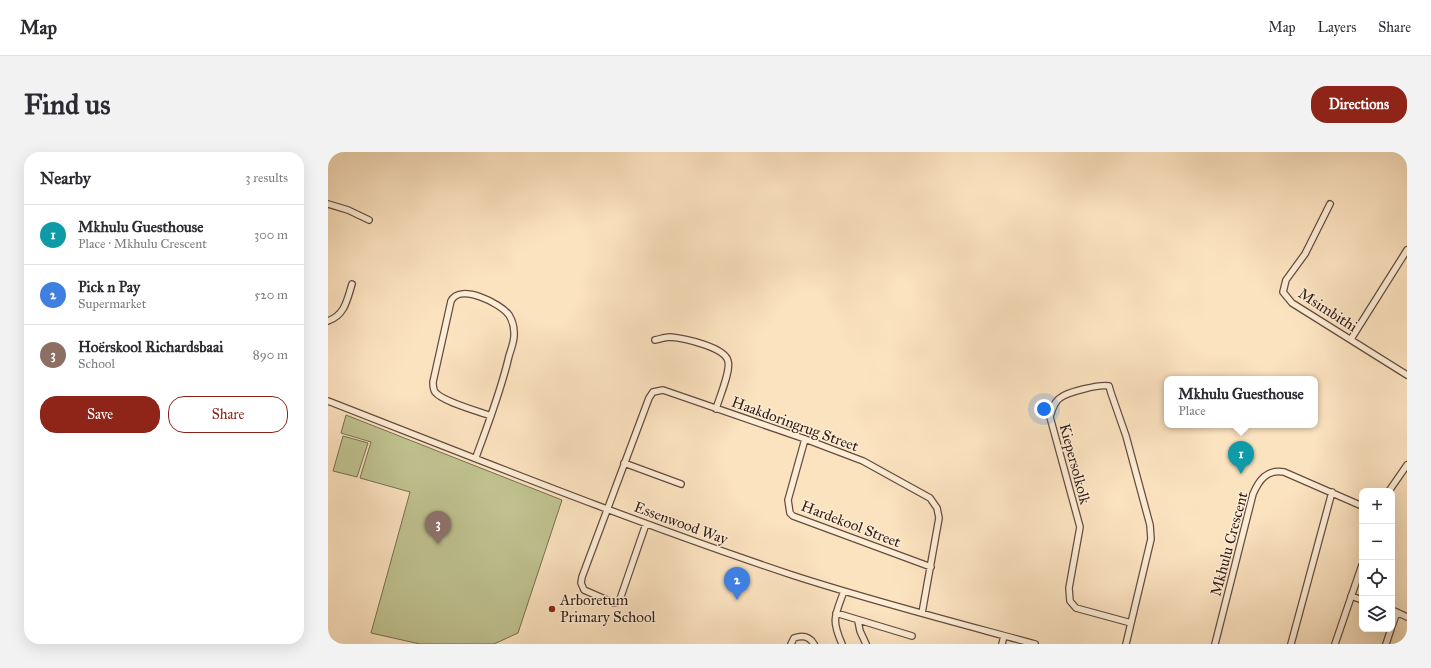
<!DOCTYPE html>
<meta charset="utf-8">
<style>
:root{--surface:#fff;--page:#f2f2f3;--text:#2b2b33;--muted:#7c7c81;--line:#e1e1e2;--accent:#8f2418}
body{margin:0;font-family:"IM FELL Great Primer",serif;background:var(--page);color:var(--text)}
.controls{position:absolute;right:12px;bottom:12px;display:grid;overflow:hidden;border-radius:8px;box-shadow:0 4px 16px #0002}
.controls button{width:36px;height:36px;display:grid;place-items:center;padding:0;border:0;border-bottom:1px solid var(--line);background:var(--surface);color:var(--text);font:20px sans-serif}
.you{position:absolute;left:716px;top:257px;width:14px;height:14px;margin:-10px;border:3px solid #fff;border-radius:50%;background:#1a73e8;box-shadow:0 0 0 6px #1a73e833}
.badge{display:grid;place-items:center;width:26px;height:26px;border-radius:50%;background:var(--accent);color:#fff;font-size:13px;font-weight:700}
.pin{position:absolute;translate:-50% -33px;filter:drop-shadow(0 1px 2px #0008)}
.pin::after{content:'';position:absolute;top:21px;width:14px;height:12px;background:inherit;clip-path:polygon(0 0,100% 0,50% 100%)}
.popup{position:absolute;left:836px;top:224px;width:154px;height:52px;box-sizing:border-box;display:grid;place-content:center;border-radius:8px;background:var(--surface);filter:drop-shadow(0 1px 3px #0005);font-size:13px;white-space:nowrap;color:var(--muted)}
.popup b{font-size:15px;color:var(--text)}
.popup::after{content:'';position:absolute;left:50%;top:100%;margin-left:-8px;border:8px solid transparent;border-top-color:var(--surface)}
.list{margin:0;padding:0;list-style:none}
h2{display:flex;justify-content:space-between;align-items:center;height:52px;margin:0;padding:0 16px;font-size:17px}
h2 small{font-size:13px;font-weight:400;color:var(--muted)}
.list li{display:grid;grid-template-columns:26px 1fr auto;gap:12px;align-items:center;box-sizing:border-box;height:60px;padding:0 16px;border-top:1px solid var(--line)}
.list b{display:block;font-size:15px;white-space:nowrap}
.list p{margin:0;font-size:13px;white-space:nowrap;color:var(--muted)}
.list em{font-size:13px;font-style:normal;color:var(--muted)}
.actions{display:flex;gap:8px;padding:12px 16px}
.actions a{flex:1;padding:9px 0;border:1px solid var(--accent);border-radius:16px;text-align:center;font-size:14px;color:var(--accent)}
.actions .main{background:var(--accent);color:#fff}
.icon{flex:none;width:22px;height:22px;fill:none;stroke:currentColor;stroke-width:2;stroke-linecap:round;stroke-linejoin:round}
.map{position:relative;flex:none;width:1079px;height:492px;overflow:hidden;border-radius:16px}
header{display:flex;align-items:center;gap:24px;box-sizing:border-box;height:56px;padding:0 20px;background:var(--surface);border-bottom:1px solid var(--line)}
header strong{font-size:19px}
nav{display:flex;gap:22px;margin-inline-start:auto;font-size:14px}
.intro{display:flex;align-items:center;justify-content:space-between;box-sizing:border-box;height:96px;padding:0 24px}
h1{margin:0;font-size:28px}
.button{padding:10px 18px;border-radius:16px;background:var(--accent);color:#fff;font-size:14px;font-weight:700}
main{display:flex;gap:24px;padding:0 24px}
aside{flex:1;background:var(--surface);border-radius:16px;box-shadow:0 4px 16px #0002}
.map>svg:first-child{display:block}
.green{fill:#c0c391;stroke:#786e52}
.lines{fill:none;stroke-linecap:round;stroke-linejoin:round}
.minor-casing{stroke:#644c3e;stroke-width:8}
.minor{stroke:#fdedd6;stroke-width:5.5}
.poi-dot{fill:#8f2418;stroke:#fdedd6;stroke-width:1.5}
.labels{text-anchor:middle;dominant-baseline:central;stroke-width:3;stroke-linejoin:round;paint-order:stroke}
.street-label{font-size:15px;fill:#311a12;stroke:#fdedd6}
.poi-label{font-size:15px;fill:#311a12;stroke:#fdedd6;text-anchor:start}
</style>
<header>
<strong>Map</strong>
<nav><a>Map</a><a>Layers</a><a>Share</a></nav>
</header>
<div class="intro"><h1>Find us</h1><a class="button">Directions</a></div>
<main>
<aside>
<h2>Nearby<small>3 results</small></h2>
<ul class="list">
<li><span class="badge" style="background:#0f9aa8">1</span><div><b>Mkhulu Guesthouse</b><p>Place · Mkhulu Crescent</p></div><em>300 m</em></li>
<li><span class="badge" style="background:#3f7fe0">2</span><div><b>Pick n Pay</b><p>Supermarket</p></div><em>520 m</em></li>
<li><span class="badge" style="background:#8d6e63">3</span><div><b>Hoërskool Richardsbaai</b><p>School</p></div><em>890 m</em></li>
</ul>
<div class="actions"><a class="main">Save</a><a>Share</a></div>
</aside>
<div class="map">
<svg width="1079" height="492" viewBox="0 0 1079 492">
<rect width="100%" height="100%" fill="#fce3c0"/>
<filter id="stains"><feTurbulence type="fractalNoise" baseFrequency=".005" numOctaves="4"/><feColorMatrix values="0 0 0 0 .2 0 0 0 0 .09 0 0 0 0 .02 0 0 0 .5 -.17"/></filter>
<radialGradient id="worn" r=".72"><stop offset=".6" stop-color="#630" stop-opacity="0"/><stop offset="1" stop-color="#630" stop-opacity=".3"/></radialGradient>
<path class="green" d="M 18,263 L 234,348 L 190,481 L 166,492 L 92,492 L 43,481 L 82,340 L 32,326 L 43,290 L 13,281 Z
M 15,284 L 40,291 L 29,325 L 5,319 Z"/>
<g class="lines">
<g class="minor-casing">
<path id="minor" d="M 0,52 L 20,58 L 41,68
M 1002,52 L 977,102 L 958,128 L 955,140 L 964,151 L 1079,223
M 0,169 C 17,163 19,148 24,132
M 1023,187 L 1079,98
M 327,188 C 332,187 337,185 342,185 C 355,186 397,195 400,209 C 403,219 391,246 388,257
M 0,249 C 154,309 308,371 464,423 C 544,449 626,470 707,492
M 477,287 L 460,348 L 462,361 L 465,364 L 603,415
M 148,305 C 160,272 173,239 181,204 C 183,197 187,188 186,180 C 186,175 184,168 181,163 C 172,151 132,131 123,149 L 105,230 C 105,233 105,237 107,240 C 115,250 150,259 163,264
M 296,311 L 353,332
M 1061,339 L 1079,313
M 318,372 L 291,450 L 286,451 L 256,438 L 253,431 L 254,425 L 321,246 L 325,240 L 335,238 L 477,287 L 535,309 L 602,346 L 609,356 L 611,366 L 594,461
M 1023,444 L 1034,448
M 1064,458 L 1079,465
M 508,461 L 584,484
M 530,469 L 532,479 L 538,492
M 1064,474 L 1069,460
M 463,492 L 466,486 C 475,483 481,484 486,492
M 514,492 C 503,467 507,464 516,439
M 674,492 L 676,484
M 798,492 L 823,387 L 822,373 L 798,284 L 783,241 L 781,234 C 772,232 739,240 732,246 C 726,250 724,258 722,265 L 752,375 L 741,436 L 742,449 L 748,456 L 803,471
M 887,492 L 925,342 C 931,328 939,317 956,320 L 1034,354
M 963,492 L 1004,340
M 1007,492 L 1034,413
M 1058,492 L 1063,477"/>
</g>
<use href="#minor" class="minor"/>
</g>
<circle class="poi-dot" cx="224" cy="457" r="4"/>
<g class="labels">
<g class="street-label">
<text transform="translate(1000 158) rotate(33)">Msimbithi</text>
<text transform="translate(467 272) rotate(20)">Haakdoringrug Street</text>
<text transform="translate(747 312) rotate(75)">Kiepersolkolk</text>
<text transform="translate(353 371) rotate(20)">Essenwood Way</text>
<text transform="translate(523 372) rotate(21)">Hardekool Street</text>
<text transform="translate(901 392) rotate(-75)">Mkhulu Crescent</text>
</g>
<g class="poi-label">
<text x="232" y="448">Arboretum<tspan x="232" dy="17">Primary School</tspan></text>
</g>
</g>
<rect width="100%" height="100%" filter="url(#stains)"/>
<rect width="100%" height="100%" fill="url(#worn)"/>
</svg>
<div class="controls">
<button>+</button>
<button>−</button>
<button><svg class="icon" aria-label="locate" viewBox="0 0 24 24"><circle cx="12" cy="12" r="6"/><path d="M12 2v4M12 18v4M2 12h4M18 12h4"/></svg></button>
<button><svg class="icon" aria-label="layers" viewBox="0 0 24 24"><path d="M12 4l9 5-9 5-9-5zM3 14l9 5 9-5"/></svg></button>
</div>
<div class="you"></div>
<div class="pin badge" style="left:913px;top:322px;background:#0f9aa8">1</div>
<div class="popup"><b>Mkhulu Guesthouse</b>Place</div>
<div class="pin badge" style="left:409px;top:448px;background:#3f7fe0">2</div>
<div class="pin badge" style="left:110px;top:392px;background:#8d6e63">3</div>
</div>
</main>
